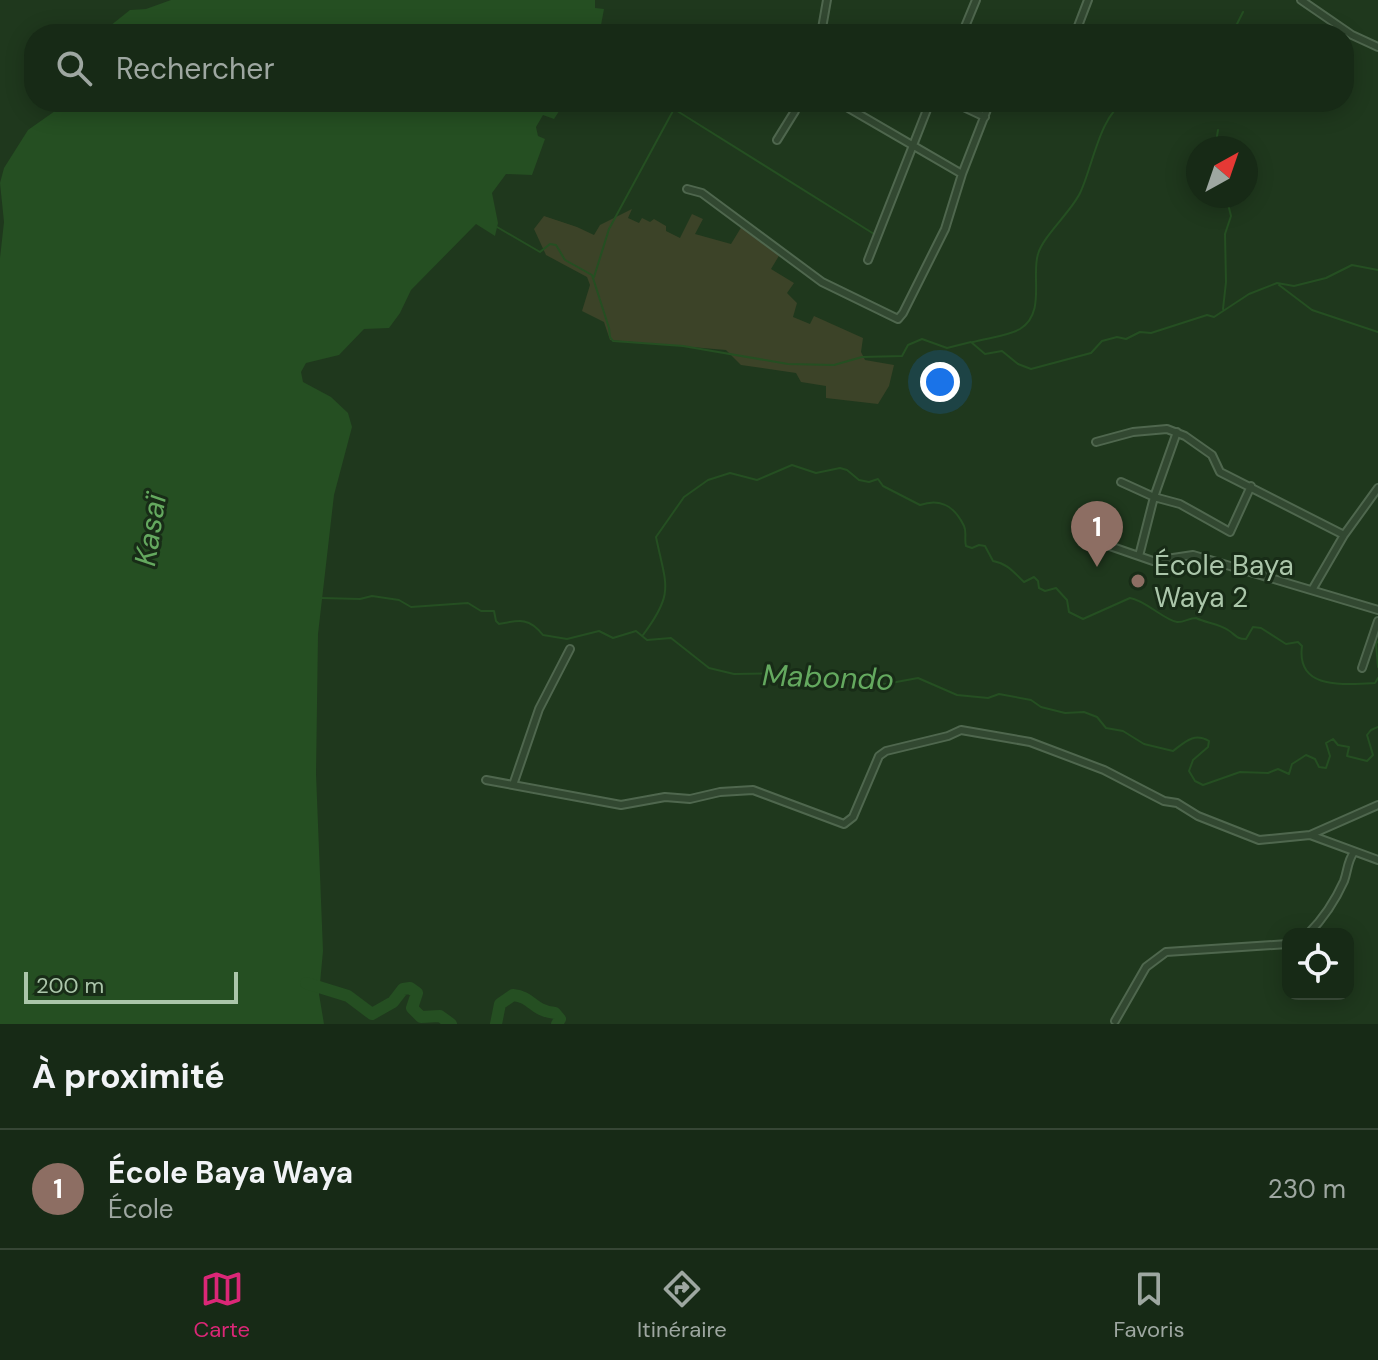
<!DOCTYPE html>
<html lang="fr">
<meta charset="utf-8">
<style>
:root{--surface:#172a16;--page:#243623;--text:#f1f3f6;--muted:#9ea7a1;--line:#364635;--accent:#db2777}
body{margin:0;font-family:"DM Sans",sans-serif;background:var(--page);color:var(--text)}
.controls{position:absolute;right:24px;bottom:24px;display:grid;overflow:hidden;border-radius:16px;box-shadow:0 4px 20px #0003}
.controls button{width:72px;height:72px;display:grid;place-items:center;padding:0;border:0;border-bottom:2px solid var(--line);background:var(--surface);color:var(--text);font:40px sans-serif}
.compass{position:absolute;left:1186px;top:136px;width:72px;height:72px;border-radius:50%;background:var(--surface);box-shadow:0 4px 20px #0003;rotate:40deg}
.scale{position:absolute;left:24px;bottom:20px;width:214px;box-sizing:border-box;padding-left:8px;border:4px solid #abc6aa;border-top:0;font-size:22px;line-height:28px;white-space:nowrap;color:#abc6aa;-webkit-text-stroke:6px #182c17;paint-order:stroke}
.you{position:absolute;left:940px;top:382px;width:28px;height:28px;margin:-20px;border:6px solid #fff;border-radius:50%;background:#1a73e8;box-shadow:0 0 0 12px #1a73e833}
.badge{display:grid;place-items:center;width:52px;height:52px;border-radius:50%;background:var(--accent);color:#fff;font-size:26px;font-weight:700}
.pin{position:absolute;translate:-50% -66px;filter:drop-shadow(0 2px 4px #0008)}
.pin::after{content:'';position:absolute;top:42px;width:28px;height:24px;background:inherit;clip-path:polygon(0 0,100% 0,50% 100%)}
.list{margin:0;padding:0;list-style:none}
h2{display:flex;justify-content:space-between;align-items:center;height:104px;margin:0;padding:0 32px;font-size:34px}
h2 small{font-size:26px;font-weight:400;color:var(--muted)}
.list li{display:grid;grid-template-columns:52px 1fr auto;gap:24px;align-items:center;box-sizing:border-box;height:120px;padding:0 32px;border-top:2px solid var(--line)}
.list b{display:block;font-size:30px;white-space:nowrap}
.list p{margin:0;font-size:26px;white-space:nowrap;color:var(--muted)}
.list em{font-size:26px;font-style:normal;color:var(--muted)}
.icon{flex:none;width:44px;height:44px;fill:none;stroke:currentColor;stroke-width:2;stroke-linecap:round;stroke-linejoin:round}
.map{position:relative;flex:none;width:1378px;height:1024px;overflow:hidden}
.search{position:absolute;background:var(--surface);box-shadow:0 4px 20px #0003;left:24px;right:24px;top:24px;height:88px;display:flex;align-items:center;gap:20px;box-sizing:border-box;padding:0 28px;border-radius:32px;color:var(--muted);font-size:30px}
.sheet{height:224px;background:var(--surface)}
nav{display:flex;justify-content:space-around;align-items:center;box-sizing:border-box;height:112px;border-top:2px solid var(--line);background:var(--surface);font-size:22px;color:var(--muted)}
nav a{display:grid;justify-items:center;gap:4px}
nav .on{color:var(--accent)}
.map>svg:first-child{display:block}
.green{fill:#3c4328}
.water{fill:#254f22}
.lines{fill:none;stroke-linecap:round;stroke-linejoin:round}
.stream{stroke:#254f22;stroke-width:2}
.river{stroke:#254f22;stroke-width:12}
.street-casing{stroke:#4f674e;stroke-width:10}
.street{stroke:#324831;stroke-width:6}
.education-dot{fill:#8d6e63;stroke:#182c17;stroke-width:3}
.labels{text-anchor:middle;dominant-baseline:central;stroke-width:6;stroke-linejoin:round;paint-order:stroke}
.poi-label{font-size:28px;fill:#abc6aa;stroke:#182c17;text-anchor:start}
.water-label{font-size:30px;font-style:italic;fill:#64a95f;stroke:#182c17}
</style>
<div class="map">
<svg width="1378" height="1024" viewBox="0 0 1378 1024">
<rect width="100%" height="100%" fill="#1f381d"/>
<path class="green" d="M 632,209 L 628,218 L 639,223 L 642,218 L 650,222 L 654,219 L 666,226 L 666,231 L 680,238 L 692,214 L 703,219 L 695,234 L 731,244 L 742,226 L 780,254 L 771,269 L 794,283 L 787,293 L 797,303 L 793,317 L 810,324 L 814,316 L 863,338 L 861,352 L 865,360 L 894,365 L 889,386 L 878,404 L 826,398 L 826,386 L 801,382 L 796,373 L 741,365 L 726,350 L 610,340 L 604,322 L 582,311 L 590,285 L 587,277 L 546,255 L 534,229 L 544,216 L 577,227 L 594,235 L 600,225 Z"/>
<path class="water" d="M 171,0 L 595,0 L 595,8 L 604,9 L 601,25 L 595,34 L 100,34 L 130,10 L 146,9 Z
M 58,102 L 565,102 L 554,119 L 543,115 L 536,127 L 538,136 L 545,139 L 532,175 L 506,174 L 492,193 L 498,223 L 495,236 L 476,224 L 411,290 L 400,313 L 389,328 L 364,329 L 339,355 L 306,363 L 301,372 L 303,382 L 331,397 L 348,413 L 352,427 L 334,495 L 318,634 L 316,774 L 323,951 L 319,994 L 324,1024 L 0,1024 L 0,258 L 4,222 L 0,183 L 4,168 L 28,130 L 55,111 Z"/>
<g class="lines">
<path class="stream" d="M 1224,34 L 1237,24 L 1243,12
M 1215,148 L 1218,130
M 497,227 L 540,252 L 550,244 L 556,245 L 565,260 L 592,275 L 609,328 L 610,337 L 613,341 L 683,346 L 788,364 L 834,365 L 862,357 L 902,356 L 908,345 L 922,339 L 947,348 L 971,342 L 985,354 L 1002,351 L 1018,364 L 1031,369 L 1091,353 L 1102,341 L 1117,337 L 1126,339 L 1140,332 L 1151,333 L 1207,315 L 1214,317 L 1249,294 L 1277,283 L 1294,286 L 1326,278 L 1352,265 L 1378,270
M 594,277 L 609,229 L 674,109 L 874,234
M 1279,285 L 1312,310 L 1378,332
M 1223,309 L 1226,282 L 1225,234 L 1231,216 L 1226,196
M 973,342 C 987,338 1008,336 1020,329 C 1046,313 1031,276 1038,254 C 1043,236 1071,212 1080,193 C 1092,169 1100,114 1125,102
M 321,598 L 360,599 L 372,596 L 399,600 L 411,607 L 468,603 L 481,611 L 494,611 L 496,621 L 499,624 C 519,620 529,617 543,635 L 567,639 L 599,631 L 613,638 L 636,631 L 647,640 L 671,638 L 709,668 L 734,674 L 790,673 L 808,679 L 846,675 L 870,679 L 880,685 L 918,678 L 957,695 L 988,698 L 999,694 L 1031,700 L 1041,707 L 1065,713 L 1084,712 L 1097,717 L 1106,728 L 1123,731 L 1144,744 L 1173,751 C 1185,742 1194,732 1209,741 L 1208,747 L 1193,760 L 1189,771 L 1195,781 L 1203,785 L 1240,772 L 1268,773 L 1278,769 L 1289,774 L 1292,764 L 1306,755 L 1315,759 L 1319,767 L 1326,768 L 1330,756 L 1326,743 L 1333,739 L 1338,745 L 1349,747 L 1347,756 L 1367,761 L 1373,755 L 1367,735 L 1371,730 L 1378,727
M 643,635 C 675,592 666,586 656,537 L 684,497 L 708,480 L 730,473 L 757,480 L 792,465 L 816,473 L 840,468 L 847,470 L 859,480 L 869,482 L 878,479 L 883,486 L 920,505 C 940,498 954,505 964,526 C 967,532 964,539 966,546 L 972,548 L 979,545 L 985,546 L 993,561 C 1009,564 1014,573 1024,582 L 1034,577 L 1038,581 L 1039,588 L 1045,591 L 1056,588 L 1067,600 L 1069,612 L 1083,619 L 1130,598 C 1145,600 1164,620 1177,622 C 1183,623 1189,618 1196,618 C 1206,623 1220,624 1228,630 C 1236,635 1236,639 1246,639 L 1253,627 L 1261,628 L 1286,644 L 1298,642 L 1302,646 C 1296,691 1345,684 1375,683 L 1378,678
M 1378,641 L 1376,644 L 1378,667"/>
<path class="river" d="M 306,983 L 348,996 L 372,1014 L 393,1002 L 403,989 L 410,988 L 417,993 L 412,1008 L 421,1017 L 440,1016 L 451,1024
M 496,1024 L 500,1004 L 513,995 C 533,997 531,1010 555,1013 L 560,1019 L 557,1024"/>
<g class="street-casing">
<path id="street" d="M 1301,0 L 1352,35 L 1378,47
M 821,34 L 827,0
M 962,34 L 976,0
M 1075,34 L 1088,0
M 838,102 L 962,174
M 953,102 L 985,117
M 777,140 L 795,111 L 798,102
M 687,189 L 702,193 L 822,282 L 898,319 L 903,313 L 945,229 L 962,174 L 990,102
M 868,260 L 930,102
M 1096,442 L 1133,432 L 1167,429 L 1185,436 L 1212,455 L 1220,472 L 1344,535
M 1121,482 L 1154,497 L 1180,504 L 1230,532 L 1251,486
M 1078,535 L 1153,561 L 1193,555 L 1378,610
M 1139,556 L 1154,497 L 1177,432
M 1312,590 L 1344,535 L 1378,488
M 1362,668 L 1378,621
M 486,780 L 621,805 L 665,797 L 690,799 L 720,792 L 753,790 L 844,824 L 853,817 L 879,756 L 886,751 L 948,736 L 961,730 L 1030,742 L 1104,770 L 1164,801 L 1177,803 L 1198,816 L 1259,840 L 1310,835 L 1378,805
M 513,785 L 539,709 L 570,649
M 1310,835 L 1378,860
M 1308,934 C 1323,919 1335,901 1344,881 C 1348,870 1347,862 1354,852
M 1115,1021 L 1146,967 L 1166,952 L 1288,944"/>
</g>
<use href="#street" class="street"/>
</g>
<circle class="education-dot" cx="1138" cy="581" r="8"/>
<g class="labels">
<g class="poi-label">
<text x="1154" y="565">École Baya<tspan x="1154" dy="32">Waya 2</tspan></text>
</g>
<g class="water-label">
<text transform="translate(150 530) rotate(-81)">Kasaï</text>
<text transform="translate(828 677) rotate(2)">Mabondo</text>
</g>
</g>
</svg>
<div class="controls">
<button><svg class="icon" aria-label="locate" viewBox="0 0 24 24"><circle cx="12" cy="12" r="6"/><path d="M12 2v4M12 18v4M2 12h4M18 12h4"/></svg></button>
</div>
<svg class="compass" viewBox="-18 -18 36 36"><path d="M0-13l5 13h-10z" fill="#e53935"/><path d="M0 13l5-13h-10z" fill="#9ea7a1"/></svg>
<div class="scale">200 m</div>
<div class="you"></div>
<div class="pin badge" style="left:1097px;top:567px;background:#8d6e63">1</div>
<div class="search"><svg class="icon" aria-label="search" viewBox="0 0 24 24"><circle cx="10" cy="10" r="6"/><path d="M15 15l6 6"/></svg>Rechercher</div>
</div>
<section class="sheet">
<h2>À proximité<small></small></h2>
<ul class="list">
<li><span class="badge" style="background:#8d6e63">1</span><div><b>École Baya Waya</b><p>École</p></div><em>230 m</em></li>
</ul>
</section>
<nav>
<a class="on"><svg class="icon" aria-label="map" viewBox="0 0 24 24"><path d="M3 6l6-2 6 2 6-2v14l-6 2-6-2-6 2zM9 4v14M15 6v14"/></svg>Carte</a>
<a><svg class="icon" aria-label="directions" viewBox="0 0 24 24"><path d="M12 3l9 9-9 9-9-9zM9 14v-3h6M13 9l2 2-2 2"/></svg>Itinéraire</a>
<a><svg class="icon" aria-label="saved" viewBox="0 0 24 24"><path d="M7 4h10v16l-5-4-5 4z"/></svg>Favoris</a>
</nav>
